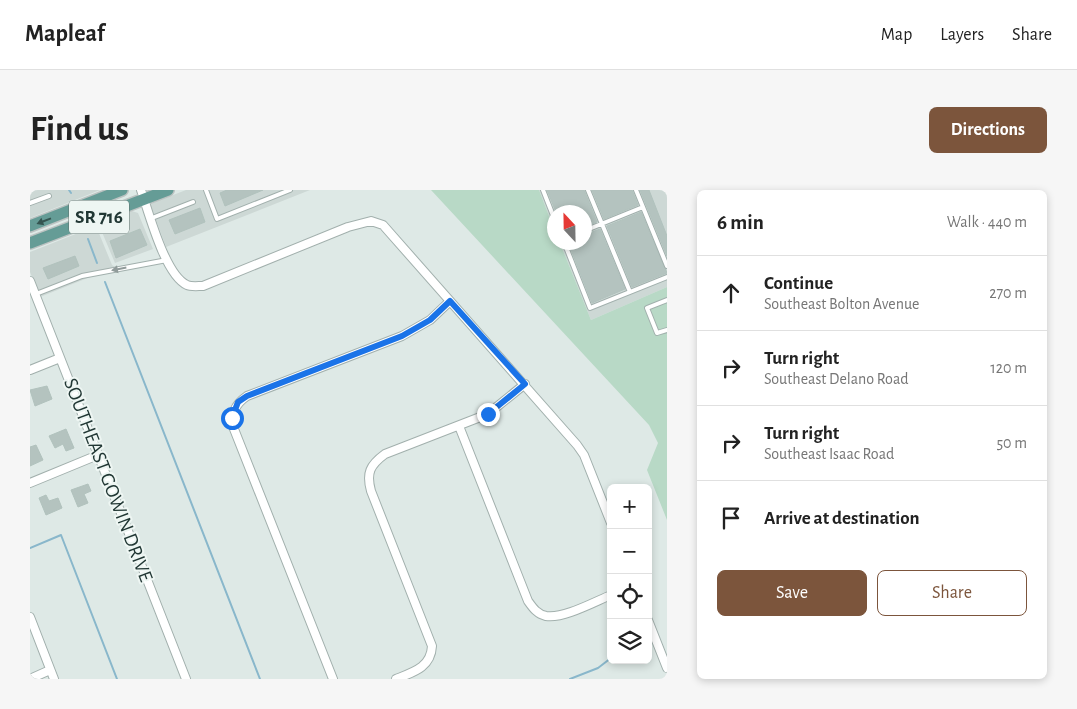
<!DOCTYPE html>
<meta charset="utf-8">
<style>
:root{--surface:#fff;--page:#f6f6f6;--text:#222;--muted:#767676;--line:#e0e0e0;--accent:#7c553c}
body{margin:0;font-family:"Alegreya Sans",sans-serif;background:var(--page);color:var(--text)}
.controls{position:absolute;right:15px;bottom:15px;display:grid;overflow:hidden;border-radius:8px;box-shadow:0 2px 8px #0003}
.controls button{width:45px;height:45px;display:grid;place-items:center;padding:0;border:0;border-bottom:1px solid var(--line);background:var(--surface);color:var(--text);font:25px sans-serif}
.compass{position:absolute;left:517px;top:15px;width:45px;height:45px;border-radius:50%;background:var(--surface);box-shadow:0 2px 8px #0003;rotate:338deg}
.stop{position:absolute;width:15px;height:15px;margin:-11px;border:4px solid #1a73e8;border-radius:50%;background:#fff}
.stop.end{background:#1a73e8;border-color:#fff;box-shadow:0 1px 5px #0008}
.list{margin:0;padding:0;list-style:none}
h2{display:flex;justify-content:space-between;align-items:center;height:65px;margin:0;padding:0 20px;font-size:21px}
h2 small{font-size:16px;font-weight:400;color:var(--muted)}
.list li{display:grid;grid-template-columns:32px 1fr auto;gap:15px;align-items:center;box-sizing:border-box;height:75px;padding:0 20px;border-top:1px solid var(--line)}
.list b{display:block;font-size:19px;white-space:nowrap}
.list p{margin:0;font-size:16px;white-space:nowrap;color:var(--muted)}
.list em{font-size:16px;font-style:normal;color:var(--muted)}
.actions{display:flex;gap:10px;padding:15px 20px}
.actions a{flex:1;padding:11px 0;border:1px solid var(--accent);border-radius:8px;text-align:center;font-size:18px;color:var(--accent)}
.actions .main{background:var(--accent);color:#fff}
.icon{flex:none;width:28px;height:28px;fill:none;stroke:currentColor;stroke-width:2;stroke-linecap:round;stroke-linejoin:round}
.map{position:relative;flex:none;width:637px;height:489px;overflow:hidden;border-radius:8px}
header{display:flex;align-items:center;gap:30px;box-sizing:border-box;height:70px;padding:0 25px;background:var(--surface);border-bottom:1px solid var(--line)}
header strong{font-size:24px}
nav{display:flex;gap:28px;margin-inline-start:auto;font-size:18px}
.intro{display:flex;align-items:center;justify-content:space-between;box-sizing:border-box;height:120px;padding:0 30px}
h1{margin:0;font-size:35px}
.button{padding:12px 22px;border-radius:8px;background:var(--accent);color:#fff;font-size:18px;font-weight:700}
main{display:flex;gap:30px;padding:0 30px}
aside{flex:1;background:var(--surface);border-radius:8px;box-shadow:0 2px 8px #0003}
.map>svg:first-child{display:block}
.built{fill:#cdd8d5}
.green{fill:#b8d9c6}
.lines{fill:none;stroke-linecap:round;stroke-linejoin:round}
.stream{stroke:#89b7cb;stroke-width:2}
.building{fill:#b4c3bf;stroke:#b1c2bd}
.service-casing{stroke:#a2b0ad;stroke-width:6}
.minor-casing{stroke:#a2b0ad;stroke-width:10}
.primary-casing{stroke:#bcc3c2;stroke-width:14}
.service{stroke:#fff;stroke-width:4}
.minor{stroke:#fff;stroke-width:8}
.primary{stroke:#659c96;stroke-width:11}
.oneway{fill:#355551}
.oneway2{fill:#909b9a}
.route{stroke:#1a73e8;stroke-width:6}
.labels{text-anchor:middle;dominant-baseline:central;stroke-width:4;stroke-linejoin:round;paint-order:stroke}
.shield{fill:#eef6f3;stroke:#5e706d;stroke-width:1}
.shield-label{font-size:19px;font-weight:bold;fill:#213734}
.street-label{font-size:20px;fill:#213734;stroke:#eef6f3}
</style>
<header>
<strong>Mapleaf</strong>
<nav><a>Map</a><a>Layers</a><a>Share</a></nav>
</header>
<div class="intro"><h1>Find us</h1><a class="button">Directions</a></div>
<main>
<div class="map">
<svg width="637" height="489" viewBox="0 0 637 489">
<rect width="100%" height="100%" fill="#dee9e6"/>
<path class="built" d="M 0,0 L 70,0 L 0,28 Z
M 156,0 L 280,0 L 136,57 L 120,14 Z
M 509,0 L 637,0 L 637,97 L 561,130 L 530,53 L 554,52 L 554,22 L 524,22 L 524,39 Z
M 102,21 L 108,23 L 123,59 L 85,73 L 69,35 Z
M 66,36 L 82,75 L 85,77 L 10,107 L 0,82 L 0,62 Z"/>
<path class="green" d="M 401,0 L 509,0 L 524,39 L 524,52 L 530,53 L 561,130 L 637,97 L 637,330 L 617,280 L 628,253 L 619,235 Z"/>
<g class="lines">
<path class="stream" d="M 39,0 L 41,3
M 58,49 L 67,73
M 75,92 L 230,489
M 0,358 L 31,345 L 87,489
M 618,452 L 621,451
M 540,489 L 568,478 L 581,468"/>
</g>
<path class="building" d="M 197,0 L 233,0 L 195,16 L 190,3 Z
M 517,0 L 554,0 L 567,32 L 554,37 L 554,22 L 526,22 Z
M 562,0 L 602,0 L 608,15 L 574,29 Z
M 610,0 L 619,0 L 637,46 L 637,66 Z
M 170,18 L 175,32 L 145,44 L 139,30 Z
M 611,22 L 637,83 L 602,97 L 577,36 Z
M 110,39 L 117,55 L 86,68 L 80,51 Z
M 570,39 L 595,99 L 562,113 L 538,52 L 554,52 L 554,45 Z
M 45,66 L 49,76 L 18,89 L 13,78 Z
M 17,196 L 22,209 L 5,216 L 0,200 Z
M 36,239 L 44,258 L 36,261 L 33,254 L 25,258 L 19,246 Z
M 6,255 L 13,270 L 0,276 L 0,257 Z
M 58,294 L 61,301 L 54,304 L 58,313 L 48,317 L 41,300 Z
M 16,305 L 19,311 L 28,308 L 32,318 L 16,325 L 9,308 Z"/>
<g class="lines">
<g class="service-casing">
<path id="service" d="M 176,0 L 187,29 L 260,0
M 513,0 L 524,28
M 558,0 L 600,102
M 606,0 L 637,76
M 0,13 L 19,6
M 122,28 L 163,12
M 554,41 L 613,17
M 534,52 L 560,118 L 637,87
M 6,104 L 52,86 L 137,70
M 637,110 L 617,118 L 627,143 L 637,140"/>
</g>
<g class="minor-casing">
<path id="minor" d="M 111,0 C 119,23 135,85 157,95 C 161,97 168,96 173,96 L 318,37 L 341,31 L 353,35 L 547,255 L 554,265 L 581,333
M 0,91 L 156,489
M 0,180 L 30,168
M 429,236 L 498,411 C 503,418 507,424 516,426 C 533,429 564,412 581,405
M 0,293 L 68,265
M 0,427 L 24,489
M 618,430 L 637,478
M 0,489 L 20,480
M 303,489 L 204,239 C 201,224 204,215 217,206 L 372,146 L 400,130 L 420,111
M 366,489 C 384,482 401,477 402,456 L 341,301 C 336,283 340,275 355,264 L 458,224 L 495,194"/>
</g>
<g class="primary-casing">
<path id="primary" d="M 0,36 L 92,0
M 0,53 L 138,0"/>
</g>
<use href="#service" class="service"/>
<use href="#minor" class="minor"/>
<use href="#primary" class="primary"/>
</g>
<defs><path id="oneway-solid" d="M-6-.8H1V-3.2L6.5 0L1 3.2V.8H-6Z" transform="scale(1.25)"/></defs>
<use class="oneway" href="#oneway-solid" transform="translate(14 31) rotate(159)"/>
<use class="oneway2" href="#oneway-solid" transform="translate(89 79) rotate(169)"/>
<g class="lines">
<path class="route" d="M 202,228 L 208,212 L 217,206 L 372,146 L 400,130 L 420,111 L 495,194 L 458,224"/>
</g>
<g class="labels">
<rect class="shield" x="39" y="10.5" width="60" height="33" rx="4"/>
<g class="shield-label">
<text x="69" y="27">SR 716</text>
</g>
<g class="street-label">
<text transform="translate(78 290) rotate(69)">SOUTHEAST GOWIN DRIVE</text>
</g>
</g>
</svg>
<div class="controls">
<button>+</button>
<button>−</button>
<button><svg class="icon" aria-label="locate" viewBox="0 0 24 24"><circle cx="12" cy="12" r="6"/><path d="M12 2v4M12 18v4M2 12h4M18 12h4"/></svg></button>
<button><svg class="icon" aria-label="layers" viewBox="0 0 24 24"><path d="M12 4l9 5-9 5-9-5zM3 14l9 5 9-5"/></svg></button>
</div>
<svg class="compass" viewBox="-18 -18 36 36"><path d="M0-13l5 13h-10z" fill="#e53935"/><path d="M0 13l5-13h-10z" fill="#767676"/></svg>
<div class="stop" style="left:202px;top:228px"></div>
<div class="stop end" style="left:458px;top:224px"></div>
</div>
<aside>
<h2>6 min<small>Walk · 440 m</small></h2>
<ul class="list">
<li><svg class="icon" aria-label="ahead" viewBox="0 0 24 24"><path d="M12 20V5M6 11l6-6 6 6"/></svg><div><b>Continue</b><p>Southeast Bolton Avenue</p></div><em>270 m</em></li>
<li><svg class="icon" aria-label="right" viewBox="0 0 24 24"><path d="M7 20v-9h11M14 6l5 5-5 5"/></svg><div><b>Turn right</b><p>Southeast Delano Road</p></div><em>120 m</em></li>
<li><svg class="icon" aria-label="right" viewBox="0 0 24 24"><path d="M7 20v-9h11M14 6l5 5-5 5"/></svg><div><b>Turn right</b><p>Southeast Isaac Road</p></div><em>50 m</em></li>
<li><svg class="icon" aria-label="arrive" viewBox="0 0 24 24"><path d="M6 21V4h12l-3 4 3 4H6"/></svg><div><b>Arrive at destination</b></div></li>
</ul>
<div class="actions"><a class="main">Save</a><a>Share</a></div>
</aside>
</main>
